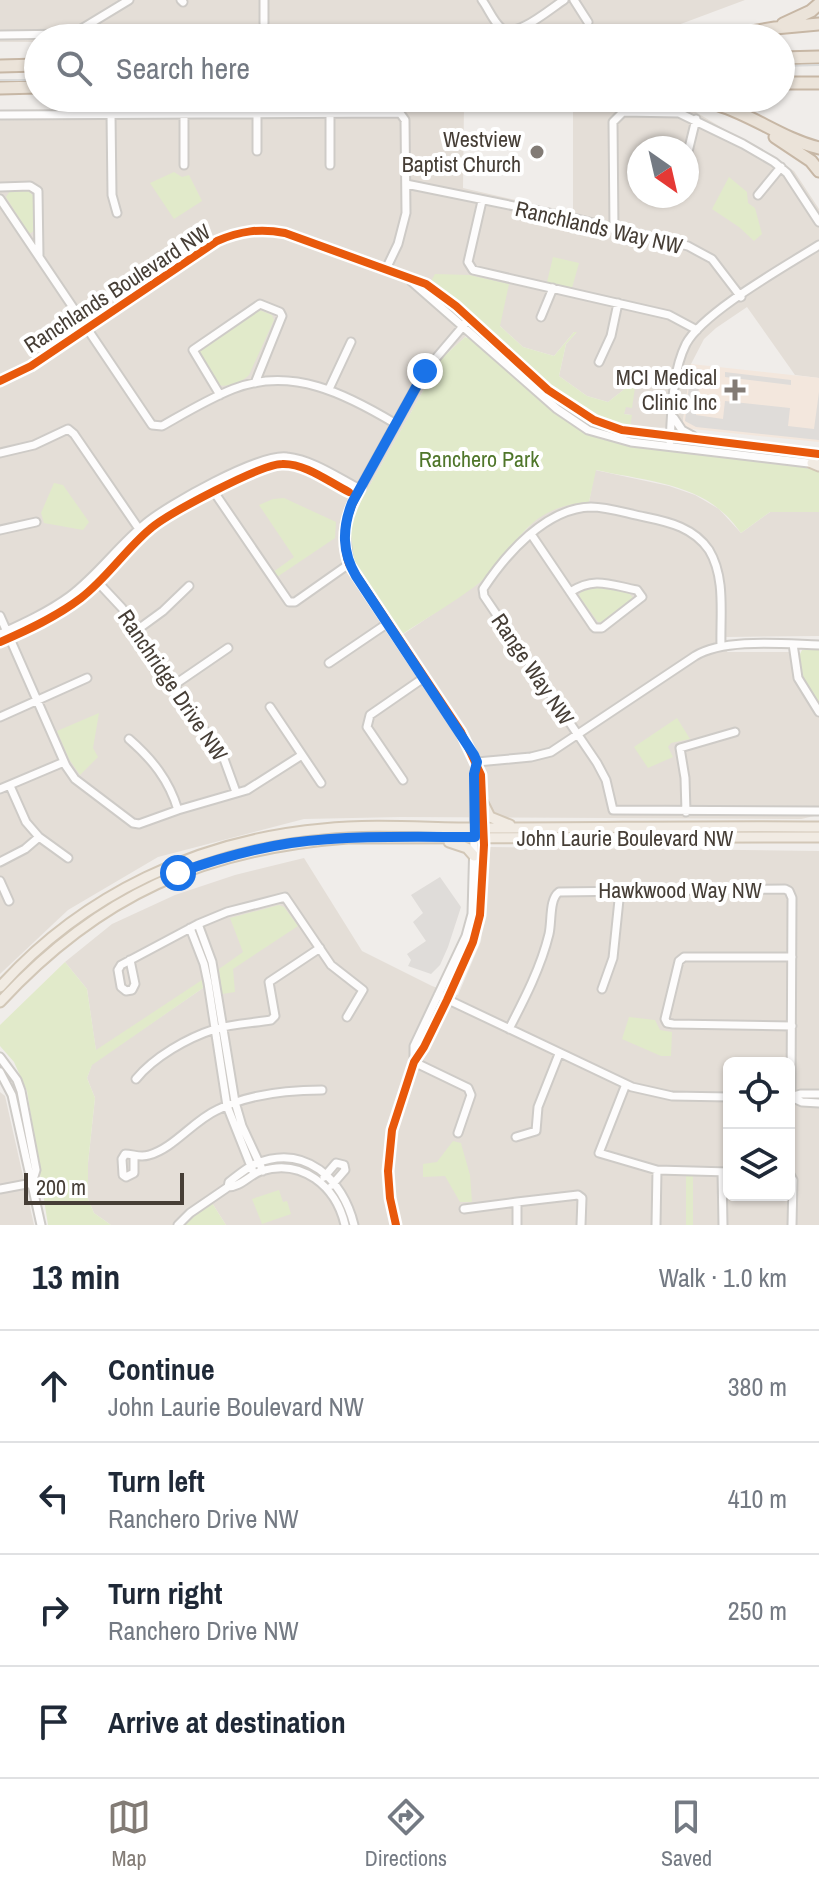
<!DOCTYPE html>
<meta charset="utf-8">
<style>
:root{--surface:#fff;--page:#f2f2f3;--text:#1f2937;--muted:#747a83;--line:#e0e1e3;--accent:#827b75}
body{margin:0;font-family:"Archivo Narrow",sans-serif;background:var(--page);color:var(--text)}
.controls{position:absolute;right:24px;bottom:24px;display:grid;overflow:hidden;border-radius:12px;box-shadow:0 2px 6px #0004}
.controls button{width:72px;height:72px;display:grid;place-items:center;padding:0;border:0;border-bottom:2px solid var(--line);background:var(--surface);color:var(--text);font:40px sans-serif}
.compass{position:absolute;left:627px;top:136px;width:72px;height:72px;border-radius:50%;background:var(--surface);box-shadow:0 2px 6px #0004;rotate:146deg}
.scale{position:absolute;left:24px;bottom:20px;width:160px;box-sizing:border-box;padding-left:8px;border:4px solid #463e36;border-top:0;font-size:22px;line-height:28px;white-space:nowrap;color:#463e36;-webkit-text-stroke:6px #fff;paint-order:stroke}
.stop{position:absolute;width:24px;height:24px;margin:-18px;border:6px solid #1a73e8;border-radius:50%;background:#fff}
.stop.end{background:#1a73e8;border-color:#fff;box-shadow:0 2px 8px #0008}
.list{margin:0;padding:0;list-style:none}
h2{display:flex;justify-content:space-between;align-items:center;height:104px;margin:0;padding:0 32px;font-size:34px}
h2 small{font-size:26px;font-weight:400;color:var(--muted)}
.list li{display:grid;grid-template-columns:52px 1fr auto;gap:24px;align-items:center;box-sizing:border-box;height:112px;padding:0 32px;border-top:2px solid var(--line)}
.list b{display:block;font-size:30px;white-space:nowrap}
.list p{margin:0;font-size:26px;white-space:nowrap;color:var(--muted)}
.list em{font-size:26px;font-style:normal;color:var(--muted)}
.icon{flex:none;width:44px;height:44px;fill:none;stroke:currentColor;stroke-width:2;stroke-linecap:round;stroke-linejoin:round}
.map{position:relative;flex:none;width:819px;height:1225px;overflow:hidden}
.search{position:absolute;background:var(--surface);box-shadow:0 2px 6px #0004;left:24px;right:24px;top:24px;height:88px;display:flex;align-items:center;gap:20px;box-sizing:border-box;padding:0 28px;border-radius:44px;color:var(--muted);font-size:30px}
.sheet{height:552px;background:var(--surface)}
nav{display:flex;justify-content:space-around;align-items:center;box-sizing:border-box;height:112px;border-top:2px solid var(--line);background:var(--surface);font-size:22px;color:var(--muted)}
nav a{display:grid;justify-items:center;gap:4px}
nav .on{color:var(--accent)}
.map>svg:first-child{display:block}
.residential{fill:#e4ded7;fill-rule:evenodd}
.commercial{fill:#f3e7dd}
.green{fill:#e1eaca}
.parking{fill:#dfdcd9}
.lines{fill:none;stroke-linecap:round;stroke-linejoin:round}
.minor-casing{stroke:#cecbc7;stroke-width:11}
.major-casing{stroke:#d2c7b7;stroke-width:13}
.highway-casing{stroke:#c7b7a5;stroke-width:15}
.minor{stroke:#fdfcfc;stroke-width:7}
.major{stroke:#f1ebe3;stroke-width:9}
.highway{stroke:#ebe3d9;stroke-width:11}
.tram{stroke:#d9d9d8;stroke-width:2}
.cycleway-casing{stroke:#fff;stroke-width:13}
.cycleway{stroke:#e8590c;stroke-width:8}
.route{stroke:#1a73e8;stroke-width:10}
.poi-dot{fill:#827b75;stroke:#fff;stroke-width:3}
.labels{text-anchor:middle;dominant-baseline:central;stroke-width:8;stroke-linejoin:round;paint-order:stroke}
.poi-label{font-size:22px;fill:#463e36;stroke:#fff;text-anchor:end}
.street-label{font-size:22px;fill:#463e36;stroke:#fff}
.park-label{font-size:22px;fill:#4f762a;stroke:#fff}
</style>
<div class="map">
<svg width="819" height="1225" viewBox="0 0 819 1225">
<rect width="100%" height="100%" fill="#f0edea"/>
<path class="residential" d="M 0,0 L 745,0 L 678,25 L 624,32 L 451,38 L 38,38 L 38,42 L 0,42 Z
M 464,105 L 463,188 L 573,213 L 573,106 L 689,108 L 794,171 L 819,209 L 819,378 L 795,375 L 747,307 L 716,328 L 704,339 L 691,364 L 682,428 L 630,427 L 631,415 L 624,414 L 625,407 L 631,407 L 635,381 L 608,402 L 587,396 L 559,376 L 566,344 L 576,333 L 574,332 L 554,356 L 523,347 L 500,326 L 469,275 L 431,283 L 476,319 L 465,337 L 441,359 L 352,517 L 402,635 L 476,585 L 533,522 L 548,510 L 565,504 L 589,502 L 595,470 L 669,486 L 695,495 L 719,509 L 741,533 L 770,512 L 819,512 L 819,636 L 726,637 L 727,652 L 800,652 L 798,656 L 807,686 L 819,704 L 819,815 L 801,819 L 400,817 L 304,819 L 158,857 L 68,910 L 0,974 L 0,111 ZM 639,148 L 687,148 L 687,196 L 639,196 Z
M 490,847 L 819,851 L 819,1225 L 226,1225 L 212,1203 L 183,1225 L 111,1225 L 94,1213 L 88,1199 L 88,1163 L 95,1098 L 87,1078 L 92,1064 L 203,988 L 202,981 L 96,1051 L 87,989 L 65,962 L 112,924 L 175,895 L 235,875 L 304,858 L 362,951 L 432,986 L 458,995 L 481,941 ZM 729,1063 L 789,1063 L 789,1195 L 729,1195 Z
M 0,1092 L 5,1096 L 34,1225 L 0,1225 Z"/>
<path class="commercial" d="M 691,364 L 819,378 L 819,442 L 682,428 Z"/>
<path class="green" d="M 174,172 L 182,177 L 189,175 L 202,201 L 174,219 L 150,183 Z
M 729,177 L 747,192 L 748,203 L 755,208 L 762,234 L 754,241 L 739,227 L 712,209 Z
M 28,190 L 35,198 L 34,231 L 29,234 L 6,197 L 10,191 Z
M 553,257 L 579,263 L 572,288 L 547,282 Z
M 435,274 L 469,275 L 509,284 L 500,326 L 523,347 L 554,356 L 574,332 L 577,332 L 566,344 L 559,376 L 587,396 L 608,402 L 636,380 L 632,408 L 626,407 L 624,414 L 632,415 L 630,427 C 564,414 500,339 449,296 L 430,283 Z
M 259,310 L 272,315 L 274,320 L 249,375 C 243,382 227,388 218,385 L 198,354 L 202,347 Z
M 465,337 L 473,340 L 559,416 L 601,439 L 641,447 L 798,466 L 819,471 L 819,512 L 770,512 L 741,533 C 735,525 728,516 720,510 C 688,482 635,479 596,470 L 589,502 C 518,508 521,551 474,587 C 451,604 425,619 401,635 L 355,564 L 350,542 L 352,517 L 441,359 Z
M 54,483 L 63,485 L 89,522 L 83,530 L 44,523 L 41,513 Z
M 284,498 L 336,522 L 335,538 L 277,577 L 273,572 L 294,557 L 259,505 L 273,499 Z
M 595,585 L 628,592 L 634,599 L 604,622 L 598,622 L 579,596 L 582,589 Z
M 819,649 L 819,704 L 804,681 L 798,658 L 802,650 Z
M 99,713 L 93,748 L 98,757 L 80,775 L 69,759 L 57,731 Z
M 677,718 L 690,739 L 671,743 L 668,747 L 673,757 L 648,768 L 634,747 Z
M 279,905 L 284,907 L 298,926 L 233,969 L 235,992 L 222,994 L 219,969 L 243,952 L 230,918 Z
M 65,962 L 87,989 L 96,1050 L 202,980 L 203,988 L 92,1065 L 87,1078 L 95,1098 L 88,1163 L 88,1199 L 94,1213 L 111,1225 L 48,1225 L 27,1091 L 14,1062 L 0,1046 L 0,1025 Z
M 629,1017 L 655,1020 L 660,1030 L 672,1032 L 671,1056 L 661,1056 L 622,1039 Z
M 453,1141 L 461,1143 L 462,1147 L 470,1175 L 472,1202 L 460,1202 L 445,1176 L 423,1177 L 423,1164 L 437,1162 Z
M 686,1176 L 693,1176 L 693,1225 L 686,1225 Z
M 279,1190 L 283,1202 L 287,1201 L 291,1214 L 262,1224 L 252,1199 Z
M 212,1203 L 226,1225 L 183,1225 Z"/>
<path class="parking" d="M 691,368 L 701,369 L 696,415 L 723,419 L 725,401 L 790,408 L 788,426 L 814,429 L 819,392 L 819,440 L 696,427 L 685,421 Z
M 725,372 L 791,380 L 791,385 L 725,377 Z
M 440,877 L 461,907 L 448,947 L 440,965 L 431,974 L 408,966 L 411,960 L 407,954 L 426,941 L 413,922 L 423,913 L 411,895 Z"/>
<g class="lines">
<g class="minor-casing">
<path id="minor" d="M 181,0 L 183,2
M 264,0 L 264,23
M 482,0 C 488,8 493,21 501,28 C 515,40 551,8 564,0
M 574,0 L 588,22
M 0,35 L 73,34 L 129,0
M 330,112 L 330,165
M 257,113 L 257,151
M 111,114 L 112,195 L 117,213
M 0,115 L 400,113 L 405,120 L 406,213 L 398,244 L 386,269
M 687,156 L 696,119
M 184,165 L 184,113
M 406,184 L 573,218 L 688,246 L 712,259 L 741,297
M 0,187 L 30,186 L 38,191 L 39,256
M 758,195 L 781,167
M 0,199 L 152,425 L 162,426 C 185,413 208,399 233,389 C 292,366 346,394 396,424
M 482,201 L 468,262 L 473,270 L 669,315 L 697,330
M 614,230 L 613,122 L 623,112 L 679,113 L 743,144 L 774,162 L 787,173 L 819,222
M 411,281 L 557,409 L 588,430 L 631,442 L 817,464
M 541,317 L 553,288
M 599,362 L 611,336 L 618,303
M 0,381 L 31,366 L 217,241 C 240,231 260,228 285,233 L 426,284 L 456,306 L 548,390 L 594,420 L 622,430 L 819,454
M 329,389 L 351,342
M 220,395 L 193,350 L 260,304 L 280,312 L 282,316 L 255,383
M 674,418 L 682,430 L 693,436
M 670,441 C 672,410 672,372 686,344 C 703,312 786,266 819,245
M 0,453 L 34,445 L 68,429 L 74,434 L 139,529
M 210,486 L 289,602 L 295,602 L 349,564
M 0,530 L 36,522
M 531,534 L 593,626 L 595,628 L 602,628 L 642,597 L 637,590 C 610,585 595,576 570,592
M 93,577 L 122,608 L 224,759 L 236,792
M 0,616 L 66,766 L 75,779 L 133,823 L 139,824 L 178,810 L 247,790 L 302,755
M 137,630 L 163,611 L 189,586
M 0,634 C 24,623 48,612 70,596 C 98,575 118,546 145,524 C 167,505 260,453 287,457 C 313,460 337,477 360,489
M 793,644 L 798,678 L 819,712
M 721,646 C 720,615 726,578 709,550 C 694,528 670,522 645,517 C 628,514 609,507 591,507 C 546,508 506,554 483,589 L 484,596 L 597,763 L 606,780 L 613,810 L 819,811
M 329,663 L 388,623
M 174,685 L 228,648
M 270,707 L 321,783
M 0,717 L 87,678
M 129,739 C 152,759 169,780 178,810
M 477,762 L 531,757 L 551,752 L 695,656 C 725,638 783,644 819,645
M 403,780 L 367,727 L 370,715 L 425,677
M 0,789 L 64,762
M 686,812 L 685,778 L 680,748 L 735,732
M 39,837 L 68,858
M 0,862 L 25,849 L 39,837 L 26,822 L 10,786
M 0,881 L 9,901
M 198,924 L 212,962 L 235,1102 L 242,1126 L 263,1171
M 190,928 L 204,964 L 208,983 L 227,1106 L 254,1174
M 792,957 L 684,957 L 679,961 L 665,1019 L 667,1023 L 673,1024 L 792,1026
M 130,960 L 135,984 L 132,990 L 126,991 L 121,987 L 118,970 L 121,965 L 198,924 L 227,912 L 285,897 L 331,965 L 363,990 L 347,1017
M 602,989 L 613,958 L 620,890
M 438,995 L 632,1087 L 672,1096 L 729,1097
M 509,1029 C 525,998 541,967 549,934 C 552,921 549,899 559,892 L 785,889 L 789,891 L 792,898 L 791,1097
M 0,1057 L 17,1080 L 21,1091 L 36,1170 L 32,1183
M 414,1059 L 414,1046 L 466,936 L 472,914 L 476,765
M 414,1062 L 468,1088 L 471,1095 L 458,1133
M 0,1072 L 12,1095 L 41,1225
M 136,1079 C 154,1057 187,1038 215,1029 C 232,1024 253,1023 271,1020 L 275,1016 L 269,982 L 320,948
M 626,1084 L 599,1153 L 657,1170 L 729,1172
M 790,1097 L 801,1094 L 819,1094
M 791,1097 L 802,1102 L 819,1103
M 516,1137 L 536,1131 L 538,1107 L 559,1054
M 134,1157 L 134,1173 L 126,1177 L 123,1175 L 122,1159 L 125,1154 C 133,1154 140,1158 149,1155 C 174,1148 193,1121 217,1110 C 249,1094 286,1090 322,1090
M 722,1172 L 723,1225
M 789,1173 L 793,1180 L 792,1225
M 324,1177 L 336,1163 L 344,1165 L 345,1170 L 332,1185
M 228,1187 L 229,1182 C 237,1176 246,1168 255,1164 C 305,1143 343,1179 354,1225
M 0,1189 L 32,1183
M 464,1209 L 517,1202
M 178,1225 L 190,1213 L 228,1187 C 241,1187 249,1175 261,1171 C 302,1158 336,1186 345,1225
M 396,1225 L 390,1198 L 388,1171 L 392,1130 L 414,1062 L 424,1047 L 447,1000 L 473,942 L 480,915 L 484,845 L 481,775 L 461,732 L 349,564 L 345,531 L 352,503 L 425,371 L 470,318
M 517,1225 L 517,1202 L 578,1195 L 582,1198 L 581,1225
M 656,1225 L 657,1170"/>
</g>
<g class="major-casing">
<path id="major" d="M 812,463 L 819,466
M 483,803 L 490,817 L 510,825
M 449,842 L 467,848 L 474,856
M 0,987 C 83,894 199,840 323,829 C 379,823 436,829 492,828 C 601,828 710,826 819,827
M 0,1002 C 99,895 203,849 348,838 L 819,837"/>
</g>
<g class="highway-casing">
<path id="highway" d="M 783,24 L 811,11 L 819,4
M 716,38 L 775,28 L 819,24
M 781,58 L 819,57
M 0,66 L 38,65
M 781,83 L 819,83
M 0,88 L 38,87
M 668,98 C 685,99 703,99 719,105 C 754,116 783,139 819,148
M 775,137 L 811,161 L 819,171"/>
</g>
<use href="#minor" class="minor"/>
<use href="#major" class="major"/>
<use href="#highway" class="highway"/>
<path class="tram" d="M 781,66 L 819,65
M 0,80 L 38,80"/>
<g class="cycleway-casing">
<path id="cycleway" d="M 0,381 L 31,366 L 217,241 C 240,231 260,228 285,233 L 426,284 L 456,306 L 548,390 L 594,420 L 622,430 L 819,454
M 360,489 C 346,514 340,537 349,564 L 461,732 L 481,775 L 484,845 L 480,915 L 473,942 L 447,1000 L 424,1047 L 414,1062 L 392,1130 L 388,1171 L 390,1198 L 396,1225
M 0,642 C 28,630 56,617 81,598 C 107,578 125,550 150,529 C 167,514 261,464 282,464 C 305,463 329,482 349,492"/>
</g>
<use href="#cycleway" class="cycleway"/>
</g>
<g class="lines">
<path class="route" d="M 178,873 C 214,860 252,849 291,843 C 351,835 414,837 475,837 L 474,774 L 477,762 L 474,755 L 356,576 C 342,552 342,529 352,503 L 425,371"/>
</g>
<g class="poi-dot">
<circle cx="537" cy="152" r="8"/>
<path d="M731 378h8v8h8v8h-8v8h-8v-8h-8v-8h8z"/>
</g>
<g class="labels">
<g class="poi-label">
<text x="521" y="139">Westview<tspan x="521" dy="25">Baptist Church</tspan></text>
<text x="717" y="377">MCI Medical<tspan x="717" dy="25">Clinic Inc</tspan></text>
</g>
<g class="street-label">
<text transform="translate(599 227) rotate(13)">Ranchlands Way NW</text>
<text transform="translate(117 288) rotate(-33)">Ranchlands Boulevard NW</text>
<text transform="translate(533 669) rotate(56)">Range Way NW</text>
<text transform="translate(173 685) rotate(56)">Ranchridge Drive NW</text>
<text x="625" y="838">John Laurie Boulevard NW</text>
<text x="680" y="890">Hawkwood Way NW</text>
</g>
<g class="park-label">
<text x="479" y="459">Ranchero Park</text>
</g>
</g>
</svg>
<div class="controls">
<button><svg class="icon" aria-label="locate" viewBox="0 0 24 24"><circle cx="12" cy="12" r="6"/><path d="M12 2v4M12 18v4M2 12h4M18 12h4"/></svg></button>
<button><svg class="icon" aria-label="layers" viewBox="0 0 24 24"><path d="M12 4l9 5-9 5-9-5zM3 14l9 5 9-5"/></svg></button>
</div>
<svg class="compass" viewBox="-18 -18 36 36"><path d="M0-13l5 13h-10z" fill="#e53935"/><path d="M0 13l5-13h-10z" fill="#747a83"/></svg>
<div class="scale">200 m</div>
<div class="stop" style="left:178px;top:873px"></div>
<div class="stop end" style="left:425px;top:371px"></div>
<div class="search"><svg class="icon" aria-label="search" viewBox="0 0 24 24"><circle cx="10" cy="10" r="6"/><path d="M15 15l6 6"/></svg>Search here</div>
</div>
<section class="sheet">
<h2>13 min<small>Walk · 1.0 km</small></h2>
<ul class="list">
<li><svg class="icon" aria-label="ahead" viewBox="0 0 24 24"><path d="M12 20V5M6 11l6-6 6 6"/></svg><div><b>Continue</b><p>John Laurie Boulevard NW</p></div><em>380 m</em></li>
<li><svg class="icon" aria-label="left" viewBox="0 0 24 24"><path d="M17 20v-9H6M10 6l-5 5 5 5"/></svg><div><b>Turn left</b><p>Ranchero Drive NW</p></div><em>410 m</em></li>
<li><svg class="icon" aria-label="right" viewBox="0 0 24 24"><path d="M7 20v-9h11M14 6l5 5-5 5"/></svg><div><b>Turn right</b><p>Ranchero Drive NW</p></div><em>250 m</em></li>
<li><svg class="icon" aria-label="arrive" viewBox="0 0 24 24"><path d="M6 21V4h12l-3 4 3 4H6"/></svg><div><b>Arrive at destination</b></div></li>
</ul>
</section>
<nav>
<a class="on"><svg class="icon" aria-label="map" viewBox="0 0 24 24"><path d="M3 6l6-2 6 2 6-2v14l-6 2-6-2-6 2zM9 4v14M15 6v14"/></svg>Map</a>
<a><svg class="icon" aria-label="directions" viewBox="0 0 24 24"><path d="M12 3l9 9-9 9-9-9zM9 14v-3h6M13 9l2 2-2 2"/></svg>Directions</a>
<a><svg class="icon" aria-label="saved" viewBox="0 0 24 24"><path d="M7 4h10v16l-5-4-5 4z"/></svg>Saved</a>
</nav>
